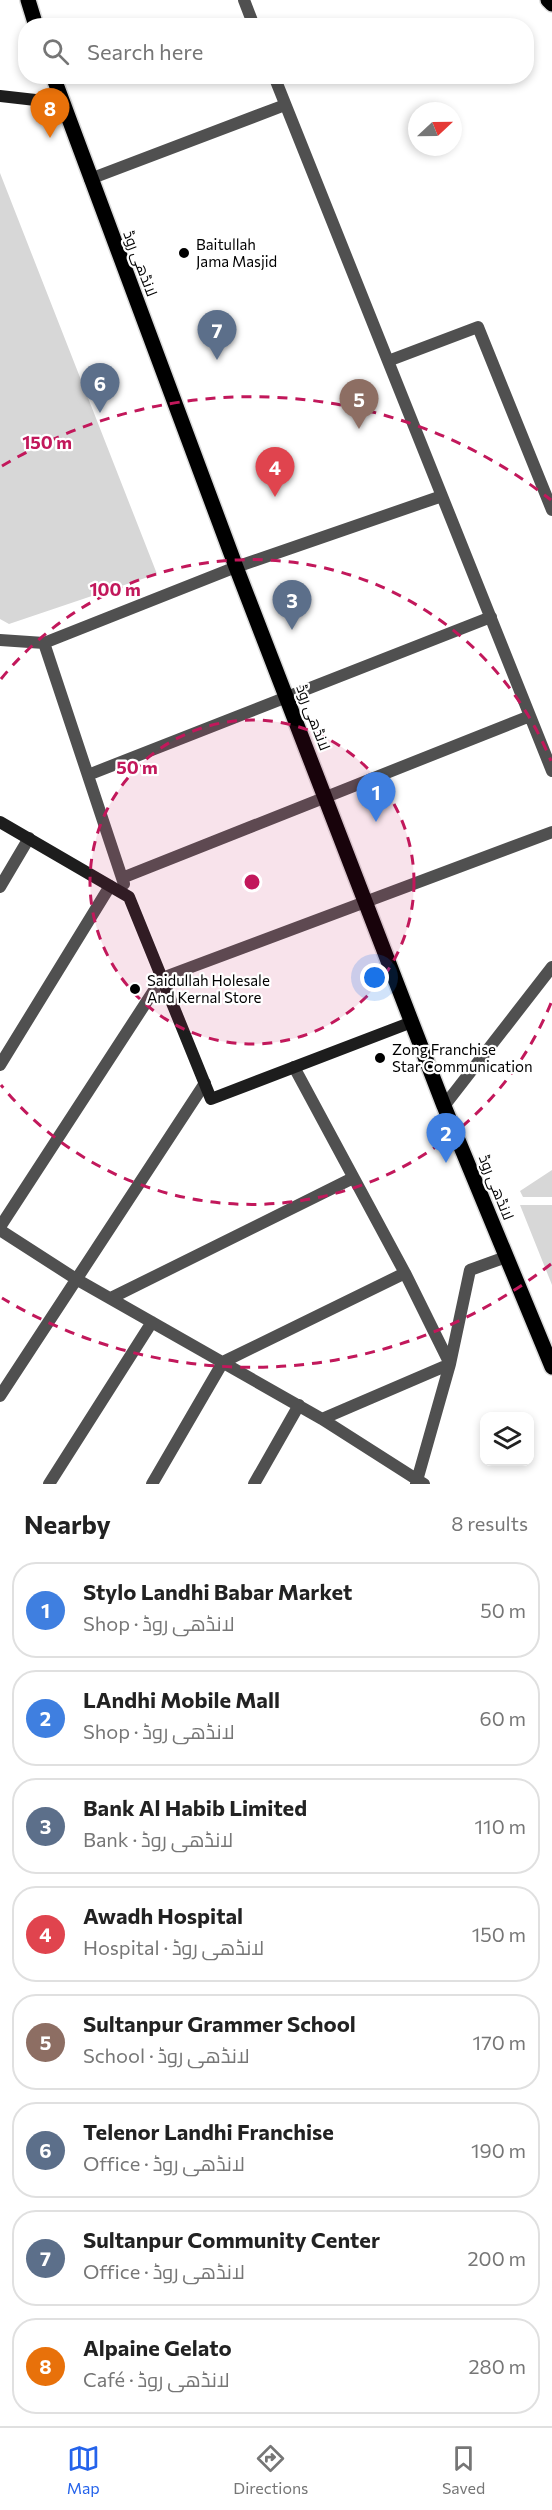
<!DOCTYPE html>
<meta charset="utf-8">
<style>
:root{--surface:#fff;--page:#f6f6f6;--text:#222;--muted:#767676;--line:#e0e0e0;--accent:#2563eb}
body{margin:0;font-family:Commissioner,Cairo,sans-serif;background:var(--page);color:var(--text)}
.controls{position:absolute;right:18px;bottom:18px;display:grid;overflow:hidden;border-radius:12px;box-shadow:0 3px 9px #0003}
.controls button{width:54px;height:54px;display:grid;place-items:center;padding:0;border:0;border-bottom:2px solid var(--line);background:var(--surface);color:var(--text);font:30px sans-serif}
.compass{position:absolute;left:408px;top:102px;width:54px;height:54px;border-radius:50%;background:var(--surface);box-shadow:0 3px 9px #0003;rotate:68deg}
.you{position:absolute;left:375px;top:978px;width:21px;height:21px;margin:-15px;border:4px solid #fff;border-radius:50%;background:#1a73e8;box-shadow:0 0 0 9px #1a73e833}
.badge{display:grid;place-items:center;width:39px;height:39px;border-radius:50%;background:var(--accent);color:#fff;font-size:20px;font-weight:700}
.pin{position:absolute;translate:-50% -50px;filter:drop-shadow(0 2px 3px #0008)}
.pin::after{content:'';position:absolute;top:32px;width:21px;height:18px;background:inherit;clip-path:polygon(0 0,100% 0,50% 100%)}
.list{margin:0;padding:0;list-style:none}
h2{display:flex;justify-content:space-between;align-items:center;height:78px;margin:0;padding:0 24px;font-size:26px}
h2 small{font-size:20px;font-weight:400;color:var(--muted)}
.list li{display:grid;grid-template-columns:39px 1fr auto;gap:18px;align-items:center;box-sizing:border-box;height:96px;margin:0 12px 12px;padding:0 12px;border:2px solid var(--line);border-radius:24px}
.list b{display:block;font-size:22px;white-space:nowrap}
.list p{margin:0;font-size:20px;white-space:nowrap;color:var(--muted)}
.list em{font-size:20px;font-style:normal;color:var(--muted)}
.icon{flex:none;width:33px;height:33px;fill:none;stroke:currentColor;stroke-width:2;stroke-linecap:round;stroke-linejoin:round}
.map{position:relative;flex:none;width:552px;height:1484px;overflow:hidden}
.search{position:absolute;background:var(--surface);box-shadow:0 3px 9px #0003;left:18px;right:18px;top:18px;height:66px;display:flex;align-items:center;gap:15px;box-sizing:border-box;padding:0 21px;border-radius:24px;color:var(--muted);font-size:22px}
.sheet{height:942px;background:var(--surface)}
nav{display:flex;justify-content:space-around;align-items:center;box-sizing:border-box;height:84px;border-top:2px solid var(--line);background:var(--surface);font-size:16px;color:var(--muted)}
nav a{display:grid;justify-items:center;gap:3px}
nav .on{color:var(--accent)}
.map>svg:first-child{display:block}
.green{fill:#d7d7d7}
.lines{fill:none;stroke-linecap:round;stroke-linejoin:round}
.primary-casing{stroke:#dbdbdb;stroke-width:18}
.street{stroke:#505050;stroke-width:12}
.secondary{stroke:#1d1d1d;stroke-width:12}
.primary{stroke:#000;stroke-width:15}
.ring{fill:none;stroke:#c2185b;stroke-width:3;stroke-dasharray:10 8}
.poi-dot{fill:#000;stroke:#fff;stroke-width:2}
.labels{text-anchor:middle;dominant-baseline:central;stroke-width:4.5;stroke-linejoin:round;paint-order:stroke}
.poi-label{font-size:15px;fill:#000;stroke:#fff;text-anchor:start}
.street-label{font-size:15px;fill:#000;stroke:#fff}
.centre{fill:#c2185b;stroke:#fff;stroke-width:3}
.ring-label{font-size:18px;text-anchor:middle;font-weight:bold;fill:#c2185b;stroke:#fff;stroke-width:4.5;stroke-linejoin:round;paint-order:stroke}
</style>
<div class="map">
<svg width="552" height="1484" viewBox="0 0 552 1484">
<rect width="100%" height="100%" fill="#fff"/>
<path class="green" d="M 0,173 L 157,574 L 9,624 L 0,619 Z
M 552,1170 L 552,1197 L 523,1197 L 520,1191 Z
M 520,1205 L 552,1205 L 552,1285 Z"/>
<g class="lines">
<g class="primary-casing">
<path id="primary" d="M 28,0 L 36,26
M 548,0 L 552,4
M 53,76 L 236,567 L 444,1106 L 552,1367"/>
</g>
<path class="street" d="M 244,0 L 254,26
M 274,76 L 552,771
M 90,179 L 285,105
M 388,361 L 478,327 L 552,510
M 0,640 L 44,643 L 236,567 L 442,496
M 44,643 L 124,884
M 88,775 L 491,617
M 122,878 L 530,716
M 0,887 L 29,838
M 0,1065 L 110,886
M 294,1067 L 405,1273 L 450,1364 L 322,1419
M 444,1106 L 552,967
M 0,1227 L 162,978 L 552,832
M 0,1230 L 76,1279 L 322,1419 L 424,1484
M 111,1298 L 353,1178
M 0,1396 L 205,1083
M 49,1484 L 152,1322
M 152,1484 L 223,1362 L 405,1273
M 254,1484 L 299,1405
M 416,1484 L 450,1364 L 470,1270 L 506,1257"/>
<path class="secondary" d="M 0,96 L 62,103
M 0,822 L 129,897 L 211,1099 L 412,1022"/>
<use href="#primary" class="primary"/>
</g>
<circle cx="252" cy="882" r="162" fill="#c2185b" fill-opacity=".12"/>
<g class="ring">
<circle cx="252" cy="882" r="162"/>
<path d="M551 1003A323 323 0 0 1 1 1085M1 679A323 323 0 0 1 551 761"/>
<path d="M551 1264A485 485 0 0 1 2 1298M2 466A485 485 0 0 1 551 500"/>
</g>
<g class="poi-dot">
<circle cx="184" cy="253" r="6"/>
<circle cx="135" cy="989" r="6"/>
<circle cx="380" cy="1058" r="6"/>
</g>
<g class="labels">
<g class="poi-label">
<text x="196" y="244">Baitullah<tspan x="196" dy="17">Jama Masjid</tspan></text>
<text x="147" y="980">Saidullah Holesale<tspan x="147" dy="17">And Kernal Store</tspan></text>
<text x="392" y="1049">Zong Franchise<tspan x="392" dy="17">Star Communication</tspan></text>
</g>
<g class="street-label">
<text transform="translate(141 263) rotate(69)">لانڈھی روڈ</text>
<text transform="translate(314 717) rotate(69)">لانڈھی روڈ</text>
<text transform="translate(497 1187) rotate(68)">لانڈھی روڈ</text>
</g>
</g>
<circle cx="252" cy="882" r="9" class="centre"/>
<g class="ring-label">
<text x="47" y="449">150 m</text>
<text x="115" y="596">100 m</text>
<text x="137" y="774">50 m</text>
</g>
</svg>
<div class="controls">
<button><svg class="icon" aria-label="layers" viewBox="0 0 24 24"><path d="M12 4l9 5-9 5-9-5zM3 14l9 5 9-5"/></svg></button>
</div>
<svg class="compass" viewBox="-18 -18 36 36"><path d="M0-13l5 13h-10z" fill="#e53935"/><path d="M0 13l5-13h-10z" fill="#767676"/></svg>
<div class="you"></div>
<div class="pin badge" style="left:376px;top:822px;background:#3f7fe0">1</div>
<div class="pin badge" style="left:446px;top:1163px;background:#3f7fe0">2</div>
<div class="pin badge" style="left:292px;top:630px;background:#5c6f8a">3</div>
<div class="pin badge" style="left:275px;top:497px;background:#e0444e">4</div>
<div class="pin badge" style="left:359px;top:429px;background:#8d6e63">5</div>
<div class="pin badge" style="left:100px;top:413px;background:#5c6f8a">6</div>
<div class="pin badge" style="left:217px;top:360px;background:#5c6f8a">7</div>
<div class="pin badge" style="left:50px;top:138px;background:#e8710a">8</div>
<div class="search"><svg class="icon" aria-label="search" viewBox="0 0 24 24"><circle cx="10" cy="10" r="6"/><path d="M15 15l6 6"/></svg>Search here</div>
</div>
<section class="sheet">
<h2>Nearby<small>8 results</small></h2>
<ul class="list">
<li><span class="badge" style="background:#3f7fe0">1</span><div><b>Stylo Landhi Babar Market</b><p>Shop · لانڈھی روڈ</p></div><em>50 m</em></li>
<li><span class="badge" style="background:#3f7fe0">2</span><div><b>LAndhi Mobile Mall</b><p>Shop · لانڈھی روڈ</p></div><em>60 m</em></li>
<li><span class="badge" style="background:#5c6f8a">3</span><div><b>Bank Al Habib Limited</b><p>Bank · لانڈھی روڈ</p></div><em>110 m</em></li>
<li><span class="badge" style="background:#e0444e">4</span><div><b>Awadh Hospital</b><p>Hospital · لانڈھی روڈ</p></div><em>150 m</em></li>
<li><span class="badge" style="background:#8d6e63">5</span><div><b>Sultanpur Grammer School</b><p>School · لانڈھی روڈ</p></div><em>170 m</em></li>
<li><span class="badge" style="background:#5c6f8a">6</span><div><b>Telenor Landhi Franchise</b><p>Office · لانڈھی روڈ</p></div><em>190 m</em></li>
<li><span class="badge" style="background:#5c6f8a">7</span><div><b>Sultanpur Community Center</b><p>Office · لانڈھی روڈ</p></div><em>200 m</em></li>
<li><span class="badge" style="background:#e8710a">8</span><div><b>Alpaine Gelato</b><p>Café · لانڈھی روڈ</p></div><em>280 m</em></li>
</ul>
</section>
<nav>
<a class="on"><svg class="icon" aria-label="map" viewBox="0 0 24 24"><path d="M3 6l6-2 6 2 6-2v14l-6 2-6-2-6 2zM9 4v14M15 6v14"/></svg>Map</a>
<a><svg class="icon" aria-label="directions" viewBox="0 0 24 24"><path d="M12 3l9 9-9 9-9-9zM9 14v-3h6M13 9l2 2-2 2"/></svg>Directions</a>
<a><svg class="icon" aria-label="saved" viewBox="0 0 24 24"><path d="M7 4h10v16l-5-4-5 4z"/></svg>Saved</a>
</nav>
